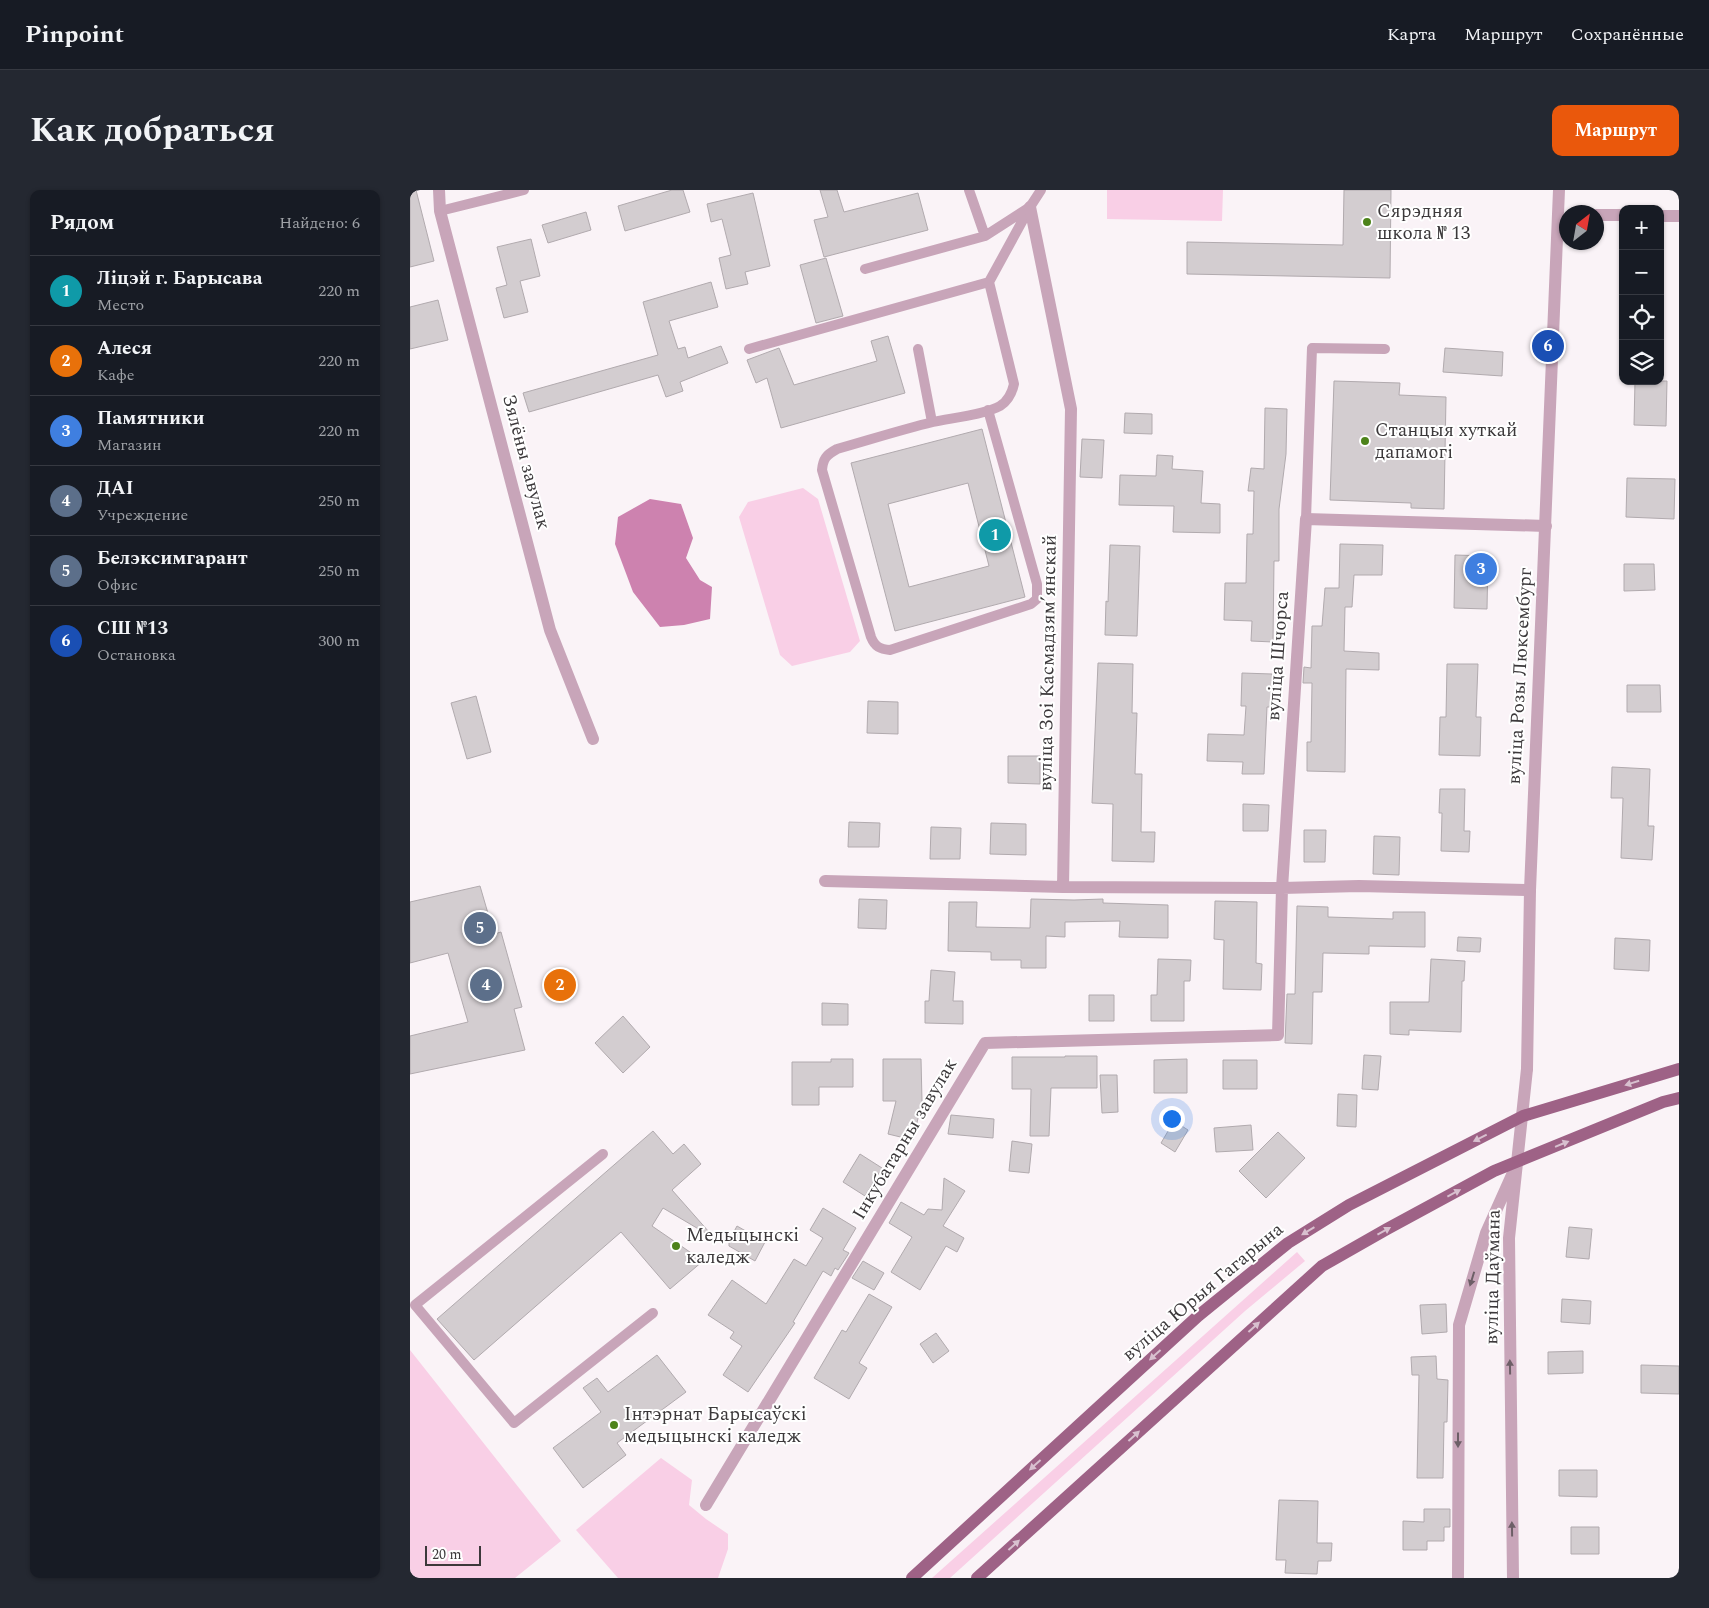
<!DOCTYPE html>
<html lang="ru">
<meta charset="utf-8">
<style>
:root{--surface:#171b24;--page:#242831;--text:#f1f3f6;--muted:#9ea1a6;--line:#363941;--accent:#ea580c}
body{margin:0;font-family:Spectral,serif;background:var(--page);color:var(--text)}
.controls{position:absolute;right:15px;top:15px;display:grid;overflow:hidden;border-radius:10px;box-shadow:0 1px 4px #0004}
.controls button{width:45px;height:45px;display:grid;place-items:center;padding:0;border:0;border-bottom:1px solid var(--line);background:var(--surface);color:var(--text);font:25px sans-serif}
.compass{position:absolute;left:1149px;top:15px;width:45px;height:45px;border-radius:50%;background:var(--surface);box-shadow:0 1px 4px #0004;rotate:31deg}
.scale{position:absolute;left:15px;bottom:12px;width:56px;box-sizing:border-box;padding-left:5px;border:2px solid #3c393b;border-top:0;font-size:14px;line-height:18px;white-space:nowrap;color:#3c393b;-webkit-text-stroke:4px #fff;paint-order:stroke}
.you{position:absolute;left:761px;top:928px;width:18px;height:18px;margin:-12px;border:4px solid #fff;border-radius:50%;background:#1a73e8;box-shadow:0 0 0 8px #1a73e833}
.badge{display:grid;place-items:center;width:32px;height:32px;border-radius:50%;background:var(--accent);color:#fff;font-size:16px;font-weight:700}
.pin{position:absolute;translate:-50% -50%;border:2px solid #fff;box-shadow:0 1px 5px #0006}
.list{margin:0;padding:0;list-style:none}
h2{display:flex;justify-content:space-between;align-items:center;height:65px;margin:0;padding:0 20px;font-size:21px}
h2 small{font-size:16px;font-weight:400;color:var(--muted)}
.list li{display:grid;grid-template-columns:32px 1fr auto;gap:15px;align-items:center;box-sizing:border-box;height:70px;padding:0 20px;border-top:1px solid var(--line)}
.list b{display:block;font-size:19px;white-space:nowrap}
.list p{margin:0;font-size:16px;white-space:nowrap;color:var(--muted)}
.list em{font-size:16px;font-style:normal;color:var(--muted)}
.icon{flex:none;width:28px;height:28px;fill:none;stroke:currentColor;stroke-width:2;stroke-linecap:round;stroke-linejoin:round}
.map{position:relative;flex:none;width:1269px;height:1388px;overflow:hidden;border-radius:10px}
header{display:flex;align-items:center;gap:30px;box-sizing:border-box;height:70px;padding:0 25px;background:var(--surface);border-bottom:1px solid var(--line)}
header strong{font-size:24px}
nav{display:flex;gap:28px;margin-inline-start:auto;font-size:18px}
.intro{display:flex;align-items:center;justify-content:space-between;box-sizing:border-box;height:120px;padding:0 30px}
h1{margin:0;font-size:35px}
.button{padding:12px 22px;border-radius:10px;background:var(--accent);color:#fff;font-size:18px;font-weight:700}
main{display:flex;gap:30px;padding:0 30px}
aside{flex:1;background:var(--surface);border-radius:10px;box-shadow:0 1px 4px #0004}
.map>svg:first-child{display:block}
.green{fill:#f9cfe6}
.water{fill:#cd82af}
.building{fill:#d3cdd0;stroke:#b1aaae;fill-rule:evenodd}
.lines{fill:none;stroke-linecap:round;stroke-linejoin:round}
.service{stroke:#c8a5b9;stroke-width:10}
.minor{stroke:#c8a5b9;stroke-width:12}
.tertiary{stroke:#c8a5b9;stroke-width:12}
.primary{stroke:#9e6286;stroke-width:12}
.oneway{fill:#d8c0cf}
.oneway2{fill:#6d5f67}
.poi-dot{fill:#4d831a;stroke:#fff;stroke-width:2}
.labels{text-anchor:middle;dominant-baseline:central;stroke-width:4;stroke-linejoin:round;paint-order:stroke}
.poi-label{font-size:19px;fill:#3c393b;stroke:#fff;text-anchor:start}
.street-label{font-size:19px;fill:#3c393b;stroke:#fff}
</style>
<header>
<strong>Pinpoint</strong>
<nav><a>Карта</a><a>Маршрут</a><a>Сохранённые</a></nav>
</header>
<div class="intro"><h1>Как добраться</h1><a class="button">Маршрут</a></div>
<main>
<aside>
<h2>Рядом<small>Найдено: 6</small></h2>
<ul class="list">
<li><span class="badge" style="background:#0f9aa8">1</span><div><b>Ліцэй г. Барысава</b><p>Место</p></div><em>220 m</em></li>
<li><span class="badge" style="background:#e8710a">2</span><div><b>Алеся</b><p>Кафе</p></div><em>220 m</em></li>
<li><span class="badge" style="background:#3f7fe0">3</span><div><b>Памятники</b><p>Магазин</p></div><em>220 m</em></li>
<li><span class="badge" style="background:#5c6f8a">4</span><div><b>ДАІ</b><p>Учреждение</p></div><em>250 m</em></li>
<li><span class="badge" style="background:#5c6f8a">5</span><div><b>Белэксимгарант</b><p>Офис</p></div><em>250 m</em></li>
<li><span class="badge" style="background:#1a4fb4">6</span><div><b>СШ №13</b><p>Остановка</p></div><em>300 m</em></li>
</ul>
</aside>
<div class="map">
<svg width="1269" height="1388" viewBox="0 0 1269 1388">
<rect width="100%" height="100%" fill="#faf3f7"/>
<path class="green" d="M 697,0 L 813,0 L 812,31 L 697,29 Z
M 393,298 L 408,309 L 450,451 L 440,462 L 382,476 L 370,465 L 329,327 L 338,312 Z
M 887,1062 L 895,1071 L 835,1121 L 540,1388 L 522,1388 Z
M 0,1160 L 151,1351 L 105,1388 L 0,1388 Z
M 251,1268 L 282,1290 L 279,1315 L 296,1329 L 318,1344 L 318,1359 L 308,1388 L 208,1388 L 166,1340 Z"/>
<path class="water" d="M 240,309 L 271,314 L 283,348 L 276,368 L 290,390 L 302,397 L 300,429 L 274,435 L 250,437 L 223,402 L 205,354 L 208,327 Z"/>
<path class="building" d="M 0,0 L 6,0 L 24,71 L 0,77 Z
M 262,0 L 273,0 L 280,22 L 215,41 L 208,16 Z
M 410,0 L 427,0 L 434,22 L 508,3 L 518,40 L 414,67 L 404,30 L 418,27 Z
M 934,0 L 981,0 L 980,88 L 777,84 L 777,52 L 933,55 Z
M 343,3 L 360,76 L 335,82 L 338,94 L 316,99 L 309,68 L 321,65 L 312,29 L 301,32 L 297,14 Z
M 176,22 L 181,40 L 138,53 L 132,35 Z
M 121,49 L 130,86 L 110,91 L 118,122 L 94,128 L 86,98 L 97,95 L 87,57 Z
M 416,68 L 433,126 L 406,133 L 390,75 Z
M 301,92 L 308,117 L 259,131 L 268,159 L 275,157 L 278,168 L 311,156 L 318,173 L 270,192 L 273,201 L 256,207 L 248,185 L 119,222 L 113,203 L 248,165 L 233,112 Z
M 28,110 L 38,150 L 0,159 L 0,117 Z
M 478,146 L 495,203 L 371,238 L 357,188 L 346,193 L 337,170 L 369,158 L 384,195 L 467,171 L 461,151 Z
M 1035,158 L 1093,162 L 1092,186 L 1033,182 Z
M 924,191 L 990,193 L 989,205 L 1036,207 L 1034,319 L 1001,318 L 1001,313 L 920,310 Z
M 1225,191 L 1257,191 L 1256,236 L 1224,235 Z
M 855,218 L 877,219 L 876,264 L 869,319 L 869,371 L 864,371 L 863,452 L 841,451 L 842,431 L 814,430 L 815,393 L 836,393 L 837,344 L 843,344 L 844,301 L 838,301 L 841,278 L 854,279 Z
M 715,223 L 742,224 L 742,244 L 714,243 Z
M 572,239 L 615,407 L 485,441 L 441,273 ZM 558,293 L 579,376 L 499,397 L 478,314 Z
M 672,249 L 694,250 L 692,288 L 670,287 Z
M 747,265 L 763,266 L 762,279 L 793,281 L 791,313 L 810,314 L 810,343 L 763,342 L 764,316 L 709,315 L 710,285 L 746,286 Z
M 1217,288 L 1265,289 L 1264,329 L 1216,327 Z
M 930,354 L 973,355 L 972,385 L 944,385 L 942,417 L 935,417 L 934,461 L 969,463 L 969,480 L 936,479 L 935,582 L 897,581 L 897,552 L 901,552 L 902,493 L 893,493 L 894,477 L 901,478 L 902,436 L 912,436 L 915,398 L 929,398 Z
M 700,355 L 730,356 L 727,446 L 695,445 L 696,411 L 698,412 Z
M 1045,365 L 1078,366 L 1077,419 L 1044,418 Z
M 1214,374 L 1244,374 L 1245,400 L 1214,401 Z
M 688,473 L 723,474 L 722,523 L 727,523 L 725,584 L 732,584 L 731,642 L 745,642 L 744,672 L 702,671 L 703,614 L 682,613 Z
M 1037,474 L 1068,474 L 1066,527 L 1071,527 L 1070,566 L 1029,565 L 1030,527 L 1036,527 Z
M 832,483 L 862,484 L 861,517 L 857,517 L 854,584 L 832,584 L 833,572 L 797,571 L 798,544 L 834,545 L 836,516 L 831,516 Z
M 1217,495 L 1250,495 L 1251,522 L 1217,522 Z
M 66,506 L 81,562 L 57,569 L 41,513 Z
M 458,511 L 488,512 L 488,544 L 457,543 Z
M 598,566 L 630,566 L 630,594 L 598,593 Z
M 1202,577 L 1240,579 L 1238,636 L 1244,636 L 1242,670 L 1211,668 L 1213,608 L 1201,608 Z
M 1030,599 L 1055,599 L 1054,641 L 1060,641 L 1059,662 L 1031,661 L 1032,623 L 1029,623 Z
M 833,614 L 859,615 L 858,641 L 833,641 Z
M 439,632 L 470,633 L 469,657 L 438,657 Z
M 581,633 L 616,634 L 616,665 L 580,664 Z
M 521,637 L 551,638 L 550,669 L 520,669 Z
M 894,640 L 916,640 L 915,672 L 894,672 Z
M 964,646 L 990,647 L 989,685 L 963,684 Z
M 70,696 L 84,744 L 91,742 L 112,817 L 104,819 L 115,860 L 0,884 L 0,846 L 58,832 L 38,763 L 0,773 L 0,712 Z
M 449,709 L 477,710 L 476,739 L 448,738 Z
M 621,709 L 664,710 L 693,709 L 693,713 L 758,715 L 758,748 L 709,747 L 710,731 L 655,732 L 655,747 L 636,746 L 636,778 L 611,778 L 611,770 L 581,770 L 581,762 L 538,761 L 539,712 L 567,712 L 566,737 L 620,738 Z
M 805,711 L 847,712 L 846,773 L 852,774 L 851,800 L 813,799 L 814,750 L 804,749 Z
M 887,716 L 918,717 L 918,727 L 983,729 L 983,722 L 1015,722 L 1015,757 L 959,756 L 959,764 L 913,763 L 912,802 L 903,802 L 902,854 L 875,853 L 877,804 L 885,804 Z
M 1048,747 L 1071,748 L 1070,762 L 1047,761 Z
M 1205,748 L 1240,750 L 1239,781 L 1204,779 Z
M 748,769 L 781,770 L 780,791 L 774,791 L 774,831 L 741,831 L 741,805 L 747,805 Z
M 1021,769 L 1055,771 L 1054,791 L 1052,791 L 1051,842 L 999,840 L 999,845 L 980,844 L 980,812 L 1019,812 Z
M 521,780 L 545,782 L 543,811 L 553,811 L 553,834 L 515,833 L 515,811 L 519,811 Z
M 679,805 L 704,805 L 704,831 L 679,831 Z
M 412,813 L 438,814 L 438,835 L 412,835 Z
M 213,826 L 240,857 L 213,883 L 185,853 Z
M 954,865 L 971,866 L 968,900 L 952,899 Z
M 655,866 L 687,866 L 687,898 L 641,898 L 639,946 L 620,946 L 621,899 L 602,899 L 602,867 L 655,867 Z
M 421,869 L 443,869 L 443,897 L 409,897 L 409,915 L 382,915 L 382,872 L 421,872 Z
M 473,869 L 511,869 L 512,911 L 503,950 L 478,944 L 486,911 L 473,911 Z
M 777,869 L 777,903 L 744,903 L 744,870 Z
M 813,870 L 847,870 L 847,899 L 813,899 Z
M 690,885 L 707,885 L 708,922 L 692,923 Z
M 928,904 L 947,905 L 946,937 L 927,936 Z
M 541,925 L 584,929 L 583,948 L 538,944 Z
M 764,931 L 778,940 L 765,962 L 751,953 Z
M 841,935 L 843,960 L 806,962 L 804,938 Z
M 243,941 L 263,964 L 274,954 L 291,974 L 262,1000 L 299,1042 L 297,1044 L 253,1018 L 242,1036 L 293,1071 L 260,1099 L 211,1042 L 64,1170 L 27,1129 Z
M 868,942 L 895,968 L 856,1008 L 829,981 Z
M 602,951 L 622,954 L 619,983 L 599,981 Z
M 450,964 L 472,978 L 455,1006 L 433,992 Z
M 534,988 L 555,1001 L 533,1036 L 554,1048 L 547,1062 L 536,1056 L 510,1100 L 481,1082 L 502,1047 L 479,1033 L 491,1012 L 514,1025 L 518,1019 L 532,1020 Z
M 413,1018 L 446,1038 L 433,1060 L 439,1063 L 428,1080 L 425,1078 L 421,1086 L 413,1081 L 383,1132 L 385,1133 L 338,1202 L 313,1185 L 332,1156 L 320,1148 L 324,1142 L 298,1125 L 322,1090 L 356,1114 L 384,1069 L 396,1076 L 413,1048 L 400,1040 Z
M 327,1036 L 355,1052 L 345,1071 L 319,1056 L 319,1051 Z
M 1159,1037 L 1182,1039 L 1179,1069 L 1156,1067 Z
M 453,1071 L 474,1083 L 464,1100 L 442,1088 Z
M 459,1104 L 482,1117 L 449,1173 L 457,1178 L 439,1209 L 404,1188 L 432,1140 L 436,1142 Z
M 1152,1109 L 1181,1111 L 1180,1134 L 1151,1132 Z
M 1036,1114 L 1037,1142 L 1012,1144 L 1010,1115 Z
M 526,1143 L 539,1161 L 523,1173 L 510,1154 Z
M 1173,1161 L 1173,1183 L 1138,1184 L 1138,1162 Z
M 247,1165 L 276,1202 L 207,1253 L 216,1265 L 173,1298 L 143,1258 L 191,1222 L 173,1198 L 187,1188 L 198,1202 Z
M 1026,1166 L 1027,1189 L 1038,1190 L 1037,1232 L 1034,1232 L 1033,1288 L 1007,1288 L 1009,1185 L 1002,1185 L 1001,1167 Z
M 1231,1175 L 1269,1176 L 1269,1204 L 1231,1203 Z
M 1149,1280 L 1187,1280 L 1187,1307 L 1149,1306 Z
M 869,1310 L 908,1311 L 907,1353 L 922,1353 L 921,1371 L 908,1371 L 907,1384 L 875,1383 L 876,1370 L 866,1370 Z
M 1014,1319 L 1040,1319 L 1040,1337 L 1034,1337 L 1034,1351 L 1017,1351 L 1017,1360 L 993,1360 L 993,1331 L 1014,1332 Z
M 1161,1337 L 1189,1337 L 1189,1364 L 1161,1364 Z"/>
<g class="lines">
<path class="service" d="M 559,0 L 575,46
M 30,21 L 114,0
M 455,79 L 575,46 L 620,17 L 631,0
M 339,159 L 579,92 L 620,17
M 508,159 L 522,232
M 578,220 L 627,394 L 627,409 L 621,414 L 480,460 C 470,459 465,457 461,447 L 412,280 C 413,269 416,265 427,259 C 459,250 490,240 523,232 C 541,228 574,225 590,216 C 598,211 602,203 604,194 L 579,92
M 896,329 L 902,158 L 975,159
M 193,964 L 5,1115 L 104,1233 L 243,1123"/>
<path class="minor" d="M 29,0 L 30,21 L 140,440 L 183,549
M 1186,25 L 1213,25
M 1250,26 L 1269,26
M 415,691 L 653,697 L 661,219 L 620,17
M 653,697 L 872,698 L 949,696 L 1120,700
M 296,1315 L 575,853 L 868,845 L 872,698 L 896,329 L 1136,336
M 1048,1388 L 1049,1135 L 1076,1043 L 1102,985
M 1103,1388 L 1099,1048 L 1117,879"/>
<path class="tertiary" d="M 1117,879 L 1120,700 L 1149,0"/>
<path class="primary" d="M 502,1388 L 788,1126 L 878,1053 L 939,1015 L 1113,926 L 1269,879
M 567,1388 L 912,1076 L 977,1039 L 1084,981 L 1253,912 L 1269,908"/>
</g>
<defs><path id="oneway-solid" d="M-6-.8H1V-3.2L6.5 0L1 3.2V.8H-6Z" transform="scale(1.25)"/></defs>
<g class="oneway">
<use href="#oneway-solid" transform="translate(1222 893) rotate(163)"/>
<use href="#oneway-solid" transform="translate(1070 948) rotate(153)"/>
<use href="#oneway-solid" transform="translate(1152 954) rotate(-22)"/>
<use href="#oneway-solid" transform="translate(1044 1003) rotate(-28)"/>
<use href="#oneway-solid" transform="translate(898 1041) rotate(149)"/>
<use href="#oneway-solid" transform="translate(974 1041) rotate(-29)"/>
<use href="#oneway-solid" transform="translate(844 1137) rotate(-42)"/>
<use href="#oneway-solid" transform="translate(745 1165) rotate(138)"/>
<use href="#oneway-solid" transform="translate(724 1246) rotate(-42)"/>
<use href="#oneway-solid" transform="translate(625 1275) rotate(138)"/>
<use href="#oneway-solid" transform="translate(604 1355) rotate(-42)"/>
</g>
<g class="oneway2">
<use href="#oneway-solid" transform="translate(1062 1089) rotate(107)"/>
<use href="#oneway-solid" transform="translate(1100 1177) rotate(-91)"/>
<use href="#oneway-solid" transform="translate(1048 1250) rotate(90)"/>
<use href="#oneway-solid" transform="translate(1102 1339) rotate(-91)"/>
</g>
<g class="poi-dot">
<circle cx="957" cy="32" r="5"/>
<circle cx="955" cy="251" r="5"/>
<circle cx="266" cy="1056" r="5"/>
<circle cx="204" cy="1235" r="5"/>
</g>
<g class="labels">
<g class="poi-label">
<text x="967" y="21">Сярэдняя<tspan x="967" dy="22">школа № 13</tspan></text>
<text x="965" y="240">Станцыя хуткай<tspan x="965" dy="22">дапамогі</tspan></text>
<text x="276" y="1045">Медыцынскі<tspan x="276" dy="22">каледж</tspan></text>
<text x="214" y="1224">Інтэрнат Барысаўскі<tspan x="214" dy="22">медыцынскі каледж</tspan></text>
</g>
<g class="street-label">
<text transform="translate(116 272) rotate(75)">Зялёны завулак</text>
<text transform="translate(868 466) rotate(-86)">вуліца Шчорса</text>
<text transform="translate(638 473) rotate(-89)">вуліца Зоі Касмадзямʼянскай</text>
<text transform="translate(1110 486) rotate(-87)">вуліца Розы Люксембург</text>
<text transform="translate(495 949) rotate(-59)">Інкубатарны завулак</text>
<text transform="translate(1083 1087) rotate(-89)">вуліца Даўмана</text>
<text transform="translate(793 1102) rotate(-40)">вуліца Юрыя Гагарына</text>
</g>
</g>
</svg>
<div class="controls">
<button>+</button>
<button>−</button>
<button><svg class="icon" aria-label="locate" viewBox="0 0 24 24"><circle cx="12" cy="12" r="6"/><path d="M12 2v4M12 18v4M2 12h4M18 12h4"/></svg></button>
<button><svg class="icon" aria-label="layers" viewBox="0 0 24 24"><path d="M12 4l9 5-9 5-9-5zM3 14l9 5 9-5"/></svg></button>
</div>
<svg class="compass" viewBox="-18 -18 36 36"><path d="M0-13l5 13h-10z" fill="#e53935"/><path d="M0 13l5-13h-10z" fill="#9ea1a6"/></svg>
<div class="scale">20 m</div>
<div class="you"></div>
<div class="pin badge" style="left:585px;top:345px;background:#0f9aa8">1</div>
<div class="pin badge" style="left:150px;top:795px;background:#e8710a">2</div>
<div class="pin badge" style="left:1071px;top:379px;background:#3f7fe0">3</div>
<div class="pin badge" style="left:76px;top:795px;background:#5c6f8a">4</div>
<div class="pin badge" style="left:70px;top:738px;background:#5c6f8a">5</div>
<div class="pin badge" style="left:1138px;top:156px;background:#1a4fb4">6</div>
</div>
</main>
